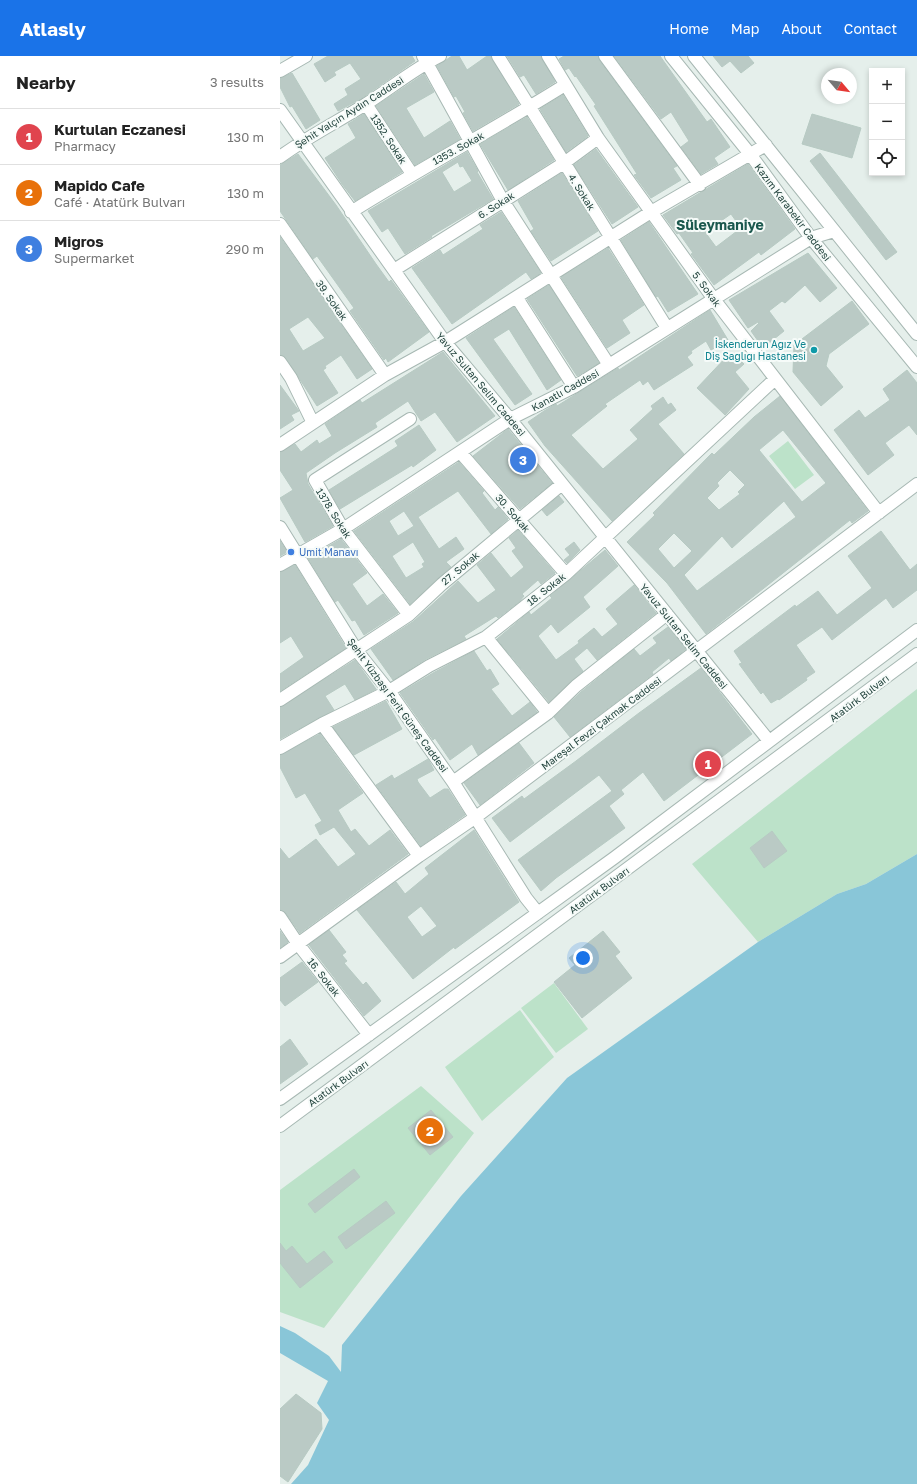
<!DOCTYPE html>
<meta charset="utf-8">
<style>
:root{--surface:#fff;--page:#f6f6f6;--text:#222;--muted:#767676;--line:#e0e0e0;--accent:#1a73e8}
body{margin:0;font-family:"Golos Text",sans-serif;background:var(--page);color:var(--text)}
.controls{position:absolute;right:12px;top:12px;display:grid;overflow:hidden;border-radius:0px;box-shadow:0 2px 6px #0003}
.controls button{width:36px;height:36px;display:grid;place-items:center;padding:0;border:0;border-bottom:1px solid var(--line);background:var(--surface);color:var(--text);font:20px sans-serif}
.compass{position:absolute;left:541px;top:12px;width:36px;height:36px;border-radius:50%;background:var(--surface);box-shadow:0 2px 6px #0003;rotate:119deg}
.you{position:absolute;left:303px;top:902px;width:14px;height:14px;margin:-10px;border:3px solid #fff;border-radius:50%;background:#1a73e8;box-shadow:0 0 0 6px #1a73e833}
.badge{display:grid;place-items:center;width:26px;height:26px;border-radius:50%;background:var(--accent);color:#fff;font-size:13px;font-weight:700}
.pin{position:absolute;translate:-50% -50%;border:2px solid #fff;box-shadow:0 1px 4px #0006}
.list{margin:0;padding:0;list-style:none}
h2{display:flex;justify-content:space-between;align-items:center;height:52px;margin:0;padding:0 16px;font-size:17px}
h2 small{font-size:13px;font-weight:400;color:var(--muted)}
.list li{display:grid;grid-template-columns:26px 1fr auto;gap:12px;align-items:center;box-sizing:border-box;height:56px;padding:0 16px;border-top:1px solid var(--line)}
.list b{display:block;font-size:15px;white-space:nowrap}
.list p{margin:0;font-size:13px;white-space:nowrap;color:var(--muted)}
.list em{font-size:13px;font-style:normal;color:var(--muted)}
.icon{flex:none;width:22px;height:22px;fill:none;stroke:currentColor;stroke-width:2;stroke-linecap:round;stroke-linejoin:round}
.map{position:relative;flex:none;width:637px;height:1428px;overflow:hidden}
header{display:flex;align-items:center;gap:24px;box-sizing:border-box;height:56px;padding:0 20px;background:var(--accent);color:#fff}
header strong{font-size:19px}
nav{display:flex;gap:22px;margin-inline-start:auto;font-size:14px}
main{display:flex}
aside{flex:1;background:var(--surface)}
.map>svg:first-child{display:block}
.green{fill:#bce2c9}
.water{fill:#89c6d8}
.building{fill:#bacac5;stroke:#b7cac3;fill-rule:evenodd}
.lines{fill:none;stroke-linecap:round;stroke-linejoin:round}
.minor-casing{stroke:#a7b8b3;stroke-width:14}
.minor{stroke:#fff;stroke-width:12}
.culture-dot{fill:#0f9aa8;stroke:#f6fbf9;stroke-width:1.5}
.shop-dot{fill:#3f7fe0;stroke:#f6fbf9;stroke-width:1.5}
.labels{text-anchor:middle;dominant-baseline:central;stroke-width:4;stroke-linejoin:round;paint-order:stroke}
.street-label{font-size:10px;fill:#22433d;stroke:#f6fbf9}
.culture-label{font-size:10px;fill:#0d838f;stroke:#f6fbf9;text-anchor:end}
.shop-label{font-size:10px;fill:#366cbe;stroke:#f6fbf9;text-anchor:start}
.district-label{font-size:14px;font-weight:bold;fill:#1b584e;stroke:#f6fbf9}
</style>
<header>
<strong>Atlasly</strong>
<nav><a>Home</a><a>Map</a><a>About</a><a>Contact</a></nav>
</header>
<main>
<aside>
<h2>Nearby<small>3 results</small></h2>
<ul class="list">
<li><span class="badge" style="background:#e0444e">1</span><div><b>Kurtulan Eczanesi</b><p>Pharmacy</p></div><em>130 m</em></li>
<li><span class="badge" style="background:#e8710a">2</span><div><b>Mapido Cafe</b><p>Café · Atatürk Bulvarı</p></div><em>130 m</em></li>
<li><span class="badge" style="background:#3f7fe0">3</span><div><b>Migros</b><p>Supermarket</p></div><em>290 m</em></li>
</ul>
</aside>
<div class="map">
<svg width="637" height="1428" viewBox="0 0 637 1428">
<rect width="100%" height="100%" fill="#e5efeb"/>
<path class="green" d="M 508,385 L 534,419 L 515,433 L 489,400 Z
M 637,633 L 637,798 L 586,828 L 557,838 L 478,886 L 412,808 Z
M 274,927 L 308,973 L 276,997 L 241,952 Z
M 240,954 L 274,1001 L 202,1065 L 165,1011 Z
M 141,1030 L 194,1077 L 44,1272 L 0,1256 L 0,1134 Z"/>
<path class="water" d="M 637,798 L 637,1428 L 11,1428 L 28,1409 L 49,1364 L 37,1347 L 48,1325 L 0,1297 L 0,1270 L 15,1277 L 49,1300 L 61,1316 L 62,1289 L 181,1140 L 287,1022 L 478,886 L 557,838 L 586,828 Z"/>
<path class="building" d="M 48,0 L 132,0 L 135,5 L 82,42 L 58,55 L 54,48 L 68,39 L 65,33 L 81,23 L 70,7 L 54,16 L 56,19 L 45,26 L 34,8 Z
M 172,0 L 179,0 L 187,14 L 207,0 L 211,0 L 239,48 L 193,75 L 183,57 L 185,56 L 176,40 L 174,41 L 157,10 Z
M 227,0 L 261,0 L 275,26 L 256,38 L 244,19 L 240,21 Z
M 284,0 L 318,0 L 319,4 L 397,110 L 393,112 L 401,124 L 371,142 L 354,119 L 357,118 L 314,50 L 316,49 L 296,20 L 295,21 L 289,12 L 285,14 L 279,3 Z
M 334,0 L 380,0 L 427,66 L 431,63 L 450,91 L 434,102 L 438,108 L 421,118 L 401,91 L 409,85 L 391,56 L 381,63 Z
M 433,0 L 468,0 L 474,7 L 461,17 L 450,5 L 442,11 Z
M 12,17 L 40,64 L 26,73 L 12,50 L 10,51 L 0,31 L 0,22 Z
M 144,18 L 154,36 L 126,52 L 144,82 L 170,65 L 180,83 L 135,109 L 96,50 Z
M 283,39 L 308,80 L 286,96 L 260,53 Z
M 84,58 L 122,116 L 75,145 L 62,128 L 45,102 L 76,82 L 68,68 Z
M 532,58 L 581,72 L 572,102 L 522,88 Z
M 247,61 L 274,104 L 228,134 L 200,88 Z
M 316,93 L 358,151 L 332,168 L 294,109 Z
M 187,96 L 198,115 L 197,116 L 213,143 L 151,180 L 152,181 L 125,198 L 108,172 L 102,176 L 88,155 ZM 178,106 L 180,111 L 183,110 L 192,125 L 174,136 L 162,116 Z
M 540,97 L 617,196 L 606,204 L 530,105 Z
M 18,98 L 56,149 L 96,208 L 109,226 L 111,224 L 149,276 L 108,306 L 106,302 L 104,304 L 70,255 L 74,252 L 57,228 L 37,200 L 33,203 L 0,155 L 0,109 Z
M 468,108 L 515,173 L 481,199 L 479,196 L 434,229 L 411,198 L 413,197 L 399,177 L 397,178 L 383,159 ZM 451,158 L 461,172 L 436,191 L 425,176 Z
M 282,117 L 318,175 L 271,205 L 251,175 L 254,173 L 238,145 Z
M 221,156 L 261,217 L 251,223 L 246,216 L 172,268 L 132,212 L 160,194 L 163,199 L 203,173 L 200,169 Z
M 369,166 L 418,238 L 388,256 L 378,240 L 376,241 L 341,184 Z
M 0,181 L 92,313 L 77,323 L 61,299 L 45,310 L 46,312 L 43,314 L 58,337 L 37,350 L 6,302 L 0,299 ZM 28,261 L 45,282 L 23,295 L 9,273 Z
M 328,192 L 364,249 L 342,264 L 350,277 L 327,292 L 281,221 Z
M 528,197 L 557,232 L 540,246 L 525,229 L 505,247 L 502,245 L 489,255 L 504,275 L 483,292 L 471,275 L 479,267 L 478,266 L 468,272 L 449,244 Z
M 269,229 L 319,307 L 297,320 L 247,243 Z
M 572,245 L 589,268 L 549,298 L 546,310 L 563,331 L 541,350 L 513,316 L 514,289 Z
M 234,251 L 281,324 L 267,334 L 229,273 L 213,283 L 252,338 L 235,349 L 186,282 Z
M 430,254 L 448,284 L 431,294 L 426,285 L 411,295 L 412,297 L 407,301 L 413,309 L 374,334 L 368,325 L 363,329 L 360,324 L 325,348 L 327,350 L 291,379 L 323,413 L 358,383 L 350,374 L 373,353 L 371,350 L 383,341 L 388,349 L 391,347 L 396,354 L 378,368 L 404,398 L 332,465 L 265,390 L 248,366 L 264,355 L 276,348 L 277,350 L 338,312 L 339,314 Z
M 163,296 L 215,360 L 177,386 L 155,356 L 141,365 L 128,345 L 95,367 L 97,371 L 55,397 L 26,417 L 28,428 L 53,470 L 25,486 L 0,442 L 13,434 L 0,414 L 0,396 L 15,388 L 21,396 L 37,384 L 39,388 L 52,380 L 45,368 L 80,344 L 82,347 Z
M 449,298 L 453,298 L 464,308 L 455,316 L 469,333 L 445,359 L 417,332 Z
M 627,314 L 637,327 L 637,379 L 629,369 L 605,387 L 614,399 L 588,419 L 554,374 L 579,354 L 585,362 L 610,344 L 603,333 Z
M 0,329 L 19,355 L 11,359 L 14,364 L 0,373 Z
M 500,340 L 588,455 L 572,467 L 570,464 L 426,578 L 387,527 L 347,486 L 375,459 L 373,457 L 432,397 L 434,399 L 474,361 ZM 503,374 L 546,427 L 522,446 L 479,394 ZM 450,414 L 465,429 L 458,436 L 460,438 L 439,454 L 427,442 L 439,430 L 437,427 ZM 504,445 L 516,461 L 417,535 L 404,519 L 442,480 L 452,492 ZM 394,477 L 412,495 L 394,512 L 378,493 Z
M 139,369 L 156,394 L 133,411 L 132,409 L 60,453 L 49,434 L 118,390 L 115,385 Z
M 228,373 L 272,427 L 240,453 L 193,400 Z
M 179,406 L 204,435 L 202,437 L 215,454 L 218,451 L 228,463 L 211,478 L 178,435 L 138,461 L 159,493 L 176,481 L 184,493 L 166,506 L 171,511 L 130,548 L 74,475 ZM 124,455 L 134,470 L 118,480 L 109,465 ZM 133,486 L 145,506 L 142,508 L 144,511 L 126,522 L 112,500 Z
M 279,440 L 284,446 L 267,460 L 262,454 Z
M 238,474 L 275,517 L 261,528 L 258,524 L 242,538 L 244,540 L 240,545 L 218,562 L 216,560 L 184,580 L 186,583 L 146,603 L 113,624 L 91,593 L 134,565 L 178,525 L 198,547 L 216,534 L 197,509 L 211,497 L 231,522 L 244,511 L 232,495 L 236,492 L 229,482 Z
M 601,475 L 630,514 L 637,508 L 637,534 L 613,552 L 606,542 L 552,584 L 542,571 L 516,589 L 535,616 L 526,622 L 527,624 L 499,644 L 498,643 L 491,647 L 483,636 L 481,638 L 459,608 L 462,607 L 454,595 L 515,549 L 516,551 L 538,535 L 557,559 L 592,532 L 568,500 Z
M 61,483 L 87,517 L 72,528 L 87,550 L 103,538 L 118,557 L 84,579 L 75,564 L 72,565 L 58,544 L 55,546 L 28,502 Z
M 0,485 L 7,496 L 0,500 Z
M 294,486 L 300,494 L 287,507 L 284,504 L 290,499 L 285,493 Z
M 325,494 L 338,510 L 303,541 L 310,551 L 278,577 L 271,568 L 258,580 L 276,604 L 299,587 L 298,585 L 314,572 L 322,581 L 338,568 L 326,553 L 354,529 L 376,557 L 317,604 L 307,592 L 294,603 L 303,615 L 269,646 L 217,583 L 249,556 L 251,559 L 272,542 L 270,540 Z
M 15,509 L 66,592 L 0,635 L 0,618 L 24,601 L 11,580 L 0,587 L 0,516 Z
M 388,571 L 406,593 L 391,605 L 389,602 L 372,616 L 373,618 L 290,681 L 274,661 L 301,636 L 354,593 L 360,600 L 377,587 L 373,582 Z
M 194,595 L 207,615 L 210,613 L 219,628 L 211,633 L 232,660 L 250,646 L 257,656 L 198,699 L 192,688 L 170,704 L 155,682 L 153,684 L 120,637 L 153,617 Z
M 75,604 L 96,633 L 75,644 L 65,628 L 45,640 L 54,654 L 0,683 L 0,651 Z
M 421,612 L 472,678 L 384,745 L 363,716 L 341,734 L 344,738 L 329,750 L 345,772 L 276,822 L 261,835 L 238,804 L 332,735 L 319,719 L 230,786 L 212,762 L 242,740 L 244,743 L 296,705 L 359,657 Z
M 106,645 L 122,673 L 74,699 L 53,671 Z
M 40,678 L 83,737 L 58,754 L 71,776 L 75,773 L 89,790 L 110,774 L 128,798 L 20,877 L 6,857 L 0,854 L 0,792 L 9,803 L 36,783 L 58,811 L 76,798 L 54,771 L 40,779 L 35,769 L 42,765 L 25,737 L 16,742 L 0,711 L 0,699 Z
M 239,687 L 254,707 L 200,749 L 184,727 Z
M 148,703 L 154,714 L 137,723 L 138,726 L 150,742 L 164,733 L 168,733 L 185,759 L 141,790 L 96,729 L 112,719 L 114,723 Z
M 194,774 L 239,846 L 175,893 L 174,891 L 133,923 L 77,854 L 116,826 L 125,838 L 149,818 L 145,812 ZM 141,850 L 157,870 L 142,881 L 127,861 Z
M 492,775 L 507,795 L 484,812 L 470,792 Z
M 49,874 L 66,896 L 62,899 L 67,905 L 64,907 L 83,929 L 86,926 L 101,945 L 84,960 L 29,889 Z
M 0,875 L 8,886 L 0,892 Z
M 323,875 L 340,896 L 335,900 L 352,922 L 302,962 L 274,926 L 295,909 L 289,902 Z
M 22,906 L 38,926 L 5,950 L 0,944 L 0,922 Z
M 10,983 L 28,1008 L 0,1028 L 0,991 Z
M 151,1054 L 173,1081 L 150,1099 L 128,1072 Z
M 74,1113 L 80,1121 L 35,1157 L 28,1148 Z
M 106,1145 L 115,1157 L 66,1193 L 58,1181 Z
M 0,1187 L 6,1195 L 12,1190 L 27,1208 L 44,1195 L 53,1206 L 20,1232 L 0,1207 Z
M 16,1338 L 41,1357 L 42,1373 L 8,1426 L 0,1420 L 0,1353 Z"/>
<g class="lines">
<g class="minor-casing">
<path id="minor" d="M 143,0 L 223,145 L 329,309
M 218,0 L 387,272
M 268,0 L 318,82 L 433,242 L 599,457
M 325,0 L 420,129
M 391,0 L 470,98 L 531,182 L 637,311
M 414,0 L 637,278
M 0,15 L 26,0
M 86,48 L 132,118
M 0,54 L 165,286 L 230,363 L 489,685
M 0,101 C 27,81 57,66 86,48 C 111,32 134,13 160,0
M 71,156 C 141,112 215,73 285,29
M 0,168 L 105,319
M 114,214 L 284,107 L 318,82
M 237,242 L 294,331
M 0,306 L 11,322 L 33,367
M 0,389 L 105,319 L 165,286 L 371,156 L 486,89
M 180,396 L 286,518
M 0,471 L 77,595 L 109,635 L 173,726 L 246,842 L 258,857
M 0,509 L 63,473 L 230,363 L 294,331 L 531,182 L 554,175
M 129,559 L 63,473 L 35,424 L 130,363
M 206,581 L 268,657
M 0,644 L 129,559 L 162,528 L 282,428
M 42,668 L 139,800
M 0,692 L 42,668 L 109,635 L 149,610 L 206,581 L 286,518 L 495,323
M 173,726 L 268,657 L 296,630 L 387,558
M 0,861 L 18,888 L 89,979
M 0,901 L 139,800 L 196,761 L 637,428
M 0,1043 L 334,802 L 637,574
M 0,1070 L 637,598"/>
</g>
<use href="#minor" class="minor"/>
</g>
<circle class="culture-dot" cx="534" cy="294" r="4"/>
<circle class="shop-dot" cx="11" cy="496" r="4"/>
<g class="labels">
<g class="street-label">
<text transform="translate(69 56) rotate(-32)">Şehit Yalçın Aydın Caddesi</text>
<text transform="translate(109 83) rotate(57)">1352. Sokak</text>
<text transform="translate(178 92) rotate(-29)">1353. Sokak</text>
<text transform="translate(302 136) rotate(58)">4. Sokak</text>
<text transform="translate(216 149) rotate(-32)">6. Sokak</text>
<text transform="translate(513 156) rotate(53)">Kazım Karabekir Caddesi</text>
<text transform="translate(427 233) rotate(54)">5. Sokak</text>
<text transform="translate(52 244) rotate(55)">39. Sokak</text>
<text transform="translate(201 328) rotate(50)">Yavuz Sultan Selim Caddesi</text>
<text transform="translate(285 334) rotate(-29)">Kanatlı Caddesi</text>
<text transform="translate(54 457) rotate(58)">1378. Sokak</text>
<text transform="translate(233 457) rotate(49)">30. Sokak</text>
<text transform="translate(180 512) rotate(-40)">27. Sokak</text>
<text transform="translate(266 533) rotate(-38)">18. Sokak</text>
<text transform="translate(404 580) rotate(51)">Yavuz Sultan Selim Caddesi</text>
<text transform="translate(579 642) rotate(-37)">Atatürk Bulvarı</text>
<text transform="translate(118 649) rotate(54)">Şehit Yüzbaşı Ferit Güneş Caddesi</text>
<text transform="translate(321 667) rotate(-37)">Mareşal Fevzi Çakmak Caddesi</text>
<text transform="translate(319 834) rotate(-36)">Atatürk Bulvarı</text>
<text transform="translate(44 921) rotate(52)">16. Sokak</text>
<text transform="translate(58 1027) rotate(-36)">Atatürk Bulvarı</text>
</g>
<g class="culture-label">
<text x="526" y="288">İskenderun Ağız Ve<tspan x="526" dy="12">Diş Sağlığı Hastanesi</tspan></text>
</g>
<g class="shop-label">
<text x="19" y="496">Umit Manavı</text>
</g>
<g class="district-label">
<text x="440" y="168">Süleymaniye</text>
</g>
</g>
</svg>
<div class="controls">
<button>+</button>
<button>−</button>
<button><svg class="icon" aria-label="locate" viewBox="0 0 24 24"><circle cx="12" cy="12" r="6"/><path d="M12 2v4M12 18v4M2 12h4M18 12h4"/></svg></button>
</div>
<svg class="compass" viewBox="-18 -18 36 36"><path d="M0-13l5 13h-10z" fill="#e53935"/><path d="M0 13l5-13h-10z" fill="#767676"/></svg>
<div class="you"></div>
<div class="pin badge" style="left:428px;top:708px;background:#e0444e">1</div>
<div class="pin badge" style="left:150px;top:1075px;background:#e8710a">2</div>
<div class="pin badge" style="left:243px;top:404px;background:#3f7fe0">3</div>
</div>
</main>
